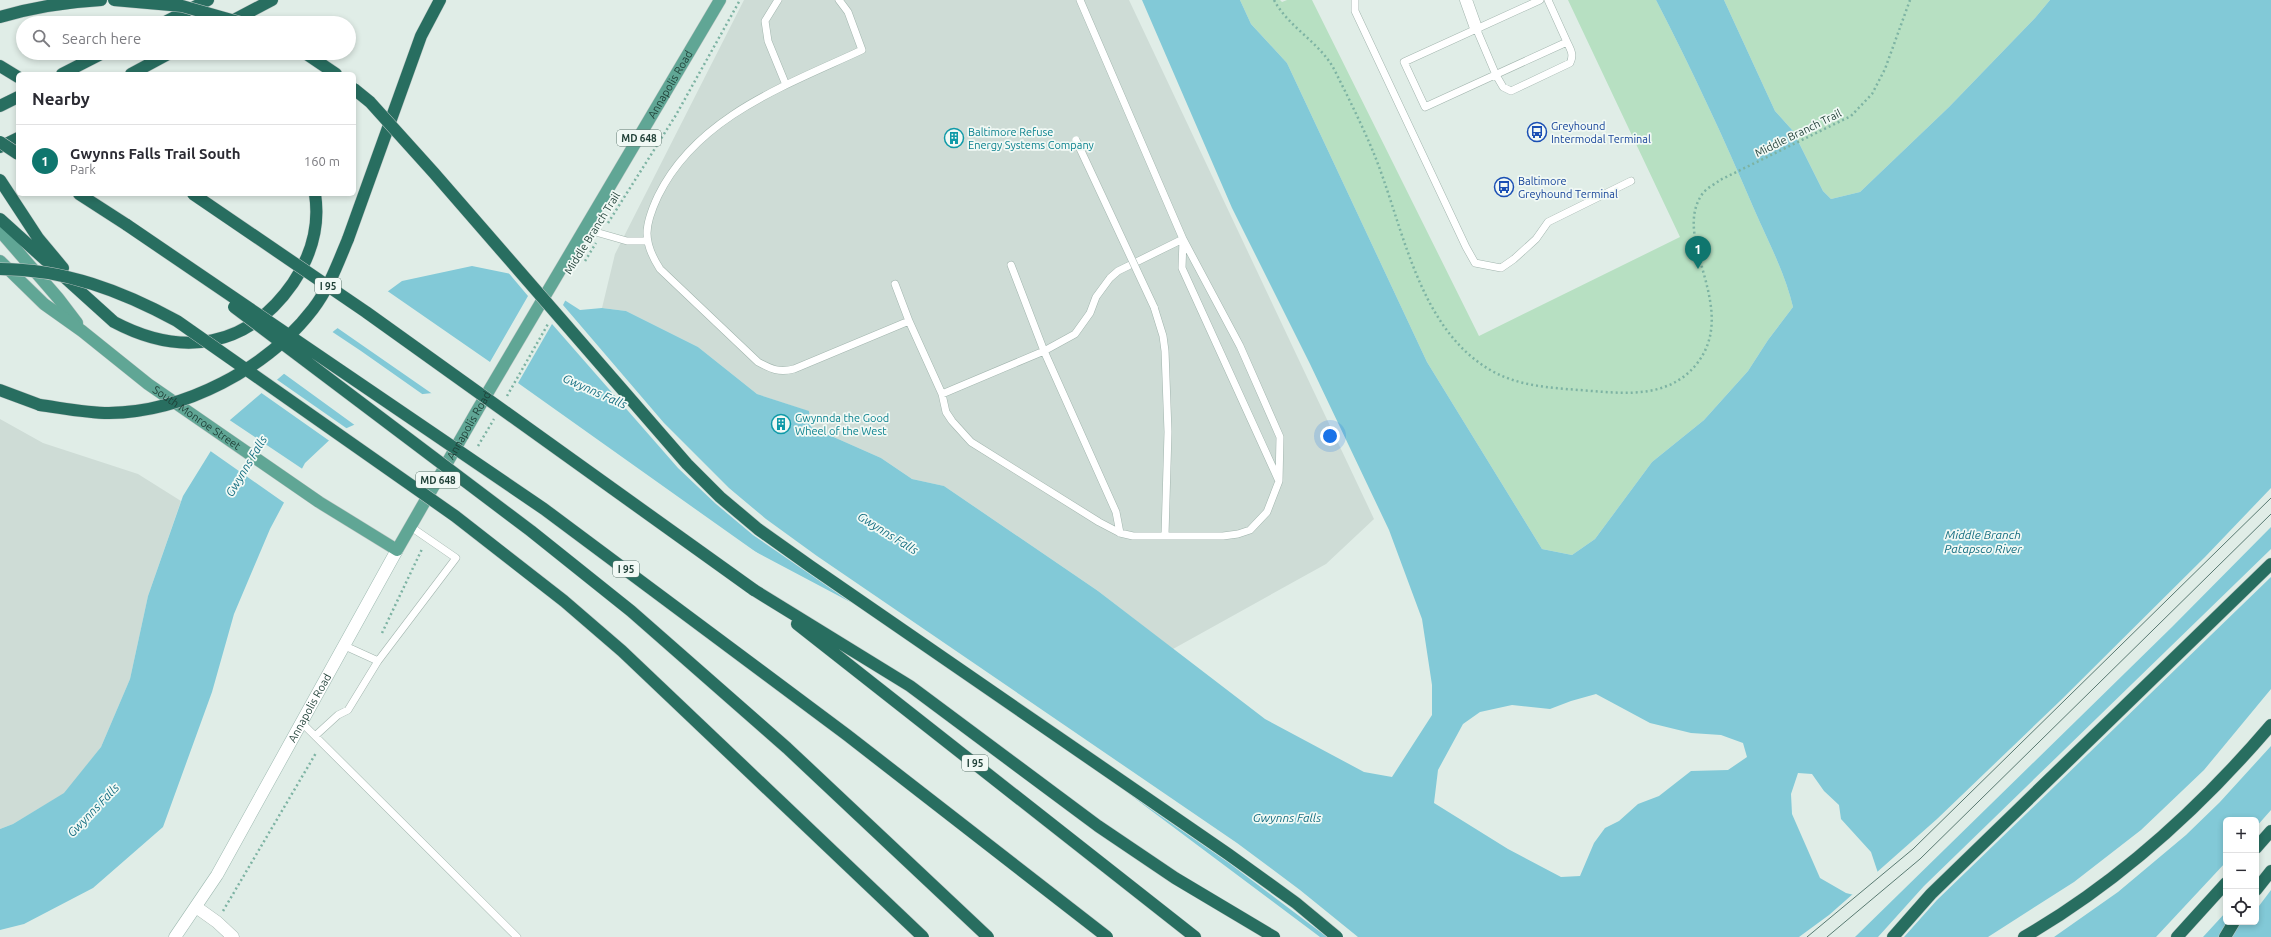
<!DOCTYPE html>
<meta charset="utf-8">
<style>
:root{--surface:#fff;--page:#f7f7f7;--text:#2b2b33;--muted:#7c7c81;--line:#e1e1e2;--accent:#0f766e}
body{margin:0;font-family:Ubuntu,sans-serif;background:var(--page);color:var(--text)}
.controls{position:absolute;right:12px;bottom:12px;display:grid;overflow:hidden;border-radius:6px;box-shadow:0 2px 6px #0003}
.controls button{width:36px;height:36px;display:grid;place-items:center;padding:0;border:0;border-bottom:1px solid var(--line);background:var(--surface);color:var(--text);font:20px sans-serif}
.you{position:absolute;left:1330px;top:436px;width:14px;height:14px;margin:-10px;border:3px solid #fff;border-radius:50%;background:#1a73e8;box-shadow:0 0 0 6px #1a73e833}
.badge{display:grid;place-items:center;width:26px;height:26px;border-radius:50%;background:var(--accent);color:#fff;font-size:13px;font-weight:700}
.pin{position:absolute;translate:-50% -33px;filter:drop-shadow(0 1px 2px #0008)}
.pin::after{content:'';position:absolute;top:21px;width:14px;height:12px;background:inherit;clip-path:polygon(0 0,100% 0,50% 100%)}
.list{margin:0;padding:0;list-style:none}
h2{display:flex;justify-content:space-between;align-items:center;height:52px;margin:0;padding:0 16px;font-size:17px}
h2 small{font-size:13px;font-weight:400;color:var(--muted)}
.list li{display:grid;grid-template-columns:26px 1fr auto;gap:12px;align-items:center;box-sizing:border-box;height:72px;padding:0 16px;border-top:1px solid var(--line)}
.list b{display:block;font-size:15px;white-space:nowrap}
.list p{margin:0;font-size:13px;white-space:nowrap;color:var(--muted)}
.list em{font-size:13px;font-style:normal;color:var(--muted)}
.icon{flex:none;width:22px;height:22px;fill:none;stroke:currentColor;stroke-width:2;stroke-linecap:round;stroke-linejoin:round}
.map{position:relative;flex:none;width:2271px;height:937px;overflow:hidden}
.search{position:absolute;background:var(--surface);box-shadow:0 2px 6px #0003;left:16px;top:16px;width:340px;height:44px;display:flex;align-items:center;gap:10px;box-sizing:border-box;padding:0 14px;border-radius:22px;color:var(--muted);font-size:15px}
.panel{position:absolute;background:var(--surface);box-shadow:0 2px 6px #0003;left:16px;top:72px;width:340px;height:124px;border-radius:6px}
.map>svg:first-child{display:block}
.built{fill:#cedcd6}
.green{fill:#b7e0c2}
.water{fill:#82c9d7;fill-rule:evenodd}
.pier{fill:#e0ede7}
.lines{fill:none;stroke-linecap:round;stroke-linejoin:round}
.service-casing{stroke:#a2b5ae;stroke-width:8}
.minor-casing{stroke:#a2b5ae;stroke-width:13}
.secondary-casing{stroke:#9db9b0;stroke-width:13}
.primary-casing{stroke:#c0c9c7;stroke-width:13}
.motorway-casing{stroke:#c0c9c7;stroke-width:13}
.path{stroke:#7db3a3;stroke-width:2.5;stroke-dasharray:2 3;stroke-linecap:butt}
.service{stroke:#fff;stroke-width:7}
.minor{stroke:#fff;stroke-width:12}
.secondary{stroke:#fff;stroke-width:12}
.primary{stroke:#60a695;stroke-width:12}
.motorway{stroke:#286e60;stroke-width:12}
.tram{stroke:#597a72;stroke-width:1}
.service-bridge-casing{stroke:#a2b5ae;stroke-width:8;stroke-linecap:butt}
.motorway-bridge-casing{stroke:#c0c9c7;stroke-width:13;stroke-linecap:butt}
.service-bridge{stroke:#fff;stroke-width:7}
.motorway-bridge{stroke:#286e60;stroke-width:12}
.labels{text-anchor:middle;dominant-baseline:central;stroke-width:3.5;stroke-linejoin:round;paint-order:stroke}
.shield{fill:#f1f9f5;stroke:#5e776f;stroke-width:1}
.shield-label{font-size:10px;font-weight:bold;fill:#1f3f36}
.street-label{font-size:11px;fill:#1f3f36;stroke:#f1f9f5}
.transit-label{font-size:11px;fill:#164399;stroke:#f1f9f5;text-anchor:start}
.culture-label{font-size:11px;fill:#0d838f;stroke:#f1f9f5;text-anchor:start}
.water-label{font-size:12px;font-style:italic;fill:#136d80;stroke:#f1f9f5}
</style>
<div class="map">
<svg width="2271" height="937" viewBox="0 0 2271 937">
<rect width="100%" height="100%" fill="#e0ede7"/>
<path class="built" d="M 744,0 L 1129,0 L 1374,519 L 1326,564 L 1173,649 L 1098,591 L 944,486 L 912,479 L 881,458 L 811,427 L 808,411 L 757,394 L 698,347 L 626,311 L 602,308 L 615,254 Z
M 0,419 L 43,443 L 138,474 L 181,501 L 148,596 L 130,679 L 101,747 L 65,793 L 13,824 L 0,829 Z"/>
<path class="green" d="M 1240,0 L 1280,0 L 1282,2 L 1287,0 L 1312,0 L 1479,336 L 1680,237 L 1568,0 L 1656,0 C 1691,68 1724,138 1754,209 C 1768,241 1785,273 1793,307 L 1768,340 L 1748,371 L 1704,420 L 1652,462 L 1595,539 L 1572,555 L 1542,549 L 1427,362 L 1287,63 L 1251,24 Z
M 1724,0 L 2050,0 L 2035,18 L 1949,107 L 1860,192 L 1831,199 L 1823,191 L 1793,131 L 1775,111 Z"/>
<path class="water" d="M 1142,0 L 1240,0 L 1251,24 L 1287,63 L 1427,362 L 1542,549 L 1572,555 L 1595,539 L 1652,462 L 1704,420 L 1748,371 L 1768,340 L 1793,307 C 1785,273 1768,241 1754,209 C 1724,138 1691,68 1656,0 L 1724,0 L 1775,111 L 1793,131 L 1823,191 L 1831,199 L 1860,192 L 1949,107 L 2035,18 L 2050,0 L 2271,0 L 2271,937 L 1320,937 L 1113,782 L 854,604 L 752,550 L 599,454 L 461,390 L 423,394 L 338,432 L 305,463 L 270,529 L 234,614 L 212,692 L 163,827 L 93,888 L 24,924 L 0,930 L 0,829 L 13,824 L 64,793 L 101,747 L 130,679 L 148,596 L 183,496 L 230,420 L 335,330 L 402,281 L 472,266 L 530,278 L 580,310 L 602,308 L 626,311 L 698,347 L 757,394 L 809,411 L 811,427 L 881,458 L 912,479 L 944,486 L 1098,591 L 1265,719 L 1364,772 L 1392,777 L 1432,715 L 1432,685 L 1422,619 L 1389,530 L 1310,364 L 1232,208 ZM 1596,694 L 1650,723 L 1691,733 L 1721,735 L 1743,743 L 1747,757 L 1728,770 L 1691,771 L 1659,796 L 1638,804 L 1619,821 L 1605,828 L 1594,843 L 1580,876 L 1561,877 L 1508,849 L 1434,803 L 1438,770 L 1463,724 L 1480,712 L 1512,705 L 1550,709 L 1571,701 ZM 1798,773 L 1812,774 L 1824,791 L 1839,805 L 1841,819 L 1871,852 L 1878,873 L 1881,899 L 1866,898 L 1846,893 L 1820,878 L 1792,814 L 1791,794 ZM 2226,820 L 2256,820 L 2256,922 L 2226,922 Z"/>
<path class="pier" d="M 507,271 L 531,277 L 566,299 L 563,305 L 664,423 L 729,488 L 766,519 L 817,556 L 1237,843 L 1300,890 L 1358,937 L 1327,937 L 1229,863 L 753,535 L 716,504 L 678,468 L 552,324 L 518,383 L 767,560 L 598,456 L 460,392 L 434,395 L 336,327 L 386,290 L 490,362 L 528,296 Z
M 331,331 L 361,351 L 425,396 L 356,426 L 283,373 Z
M 276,379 L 349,430 L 339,434 L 331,442 L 260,392 Z
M 228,419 L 304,470 L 286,504 L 209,450 Z
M 2271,488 L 2271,527 L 2172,627 L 1855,937 L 1799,937 L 1829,915 L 1854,893 L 1866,896 L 1879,897 L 1876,873 L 1937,819 L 2060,701 L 2205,557 Z
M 2271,549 L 2271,577 L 1937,900 L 1904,937 L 1878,937 L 1924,886 Z
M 2271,689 L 2271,746 L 2220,802 L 2186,835 L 2118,892 L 2054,937 L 1988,937 L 2074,882 L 2141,830 L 2204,770 Z
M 2271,810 L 2271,890 L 2256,910 L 2256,827 Z
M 2226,862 L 2226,912 L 2203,937 L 2156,937 Z"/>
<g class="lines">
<g class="service-casing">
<path id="service" d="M 778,0 L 765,21 L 768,41 L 786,85
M 839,0 L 848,12 L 862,50 C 787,85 697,116 658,196 C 644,226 642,241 660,269 L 758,362 C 771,369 779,373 794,369 L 909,321
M 1355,0 L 1355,11 L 1466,247 L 1475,263 L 1501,268 L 1514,259 L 1536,239 L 1548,222 L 1631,181
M 1540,0 L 1404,62 L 1425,107 L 1567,42 L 1548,0
M 1476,28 L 1496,75 L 1503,87 L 1511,91 L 1570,63 C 1574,55 1571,50 1567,42
M 585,229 L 627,241 L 647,241
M 1183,240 L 1182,268 L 1278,479
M 1011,265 L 1044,351 L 1116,512 L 1120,533
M 895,284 L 909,321 L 942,394 L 946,412 L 952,421 L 971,442 L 1099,522 L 1120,533 L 1133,536 L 1223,536 L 1238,534 L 1250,530 L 1267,512 L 1279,481 L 1280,437 L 1240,346 L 1183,239 L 1080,0
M 1154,307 L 1163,336 L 1165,351 L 1168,432 L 1165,535
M 942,394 L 1044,351 L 1075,334 L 1090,313 L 1096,297 L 1110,278 L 1118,271 L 1183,239
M 345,646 L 378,661 L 456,558 L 411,527
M 303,724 L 517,937
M 315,736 L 338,715 L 348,710 L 378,661"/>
</g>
<g class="minor-casing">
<path id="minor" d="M 1466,0 L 1476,28
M 196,907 L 217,922 L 233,937"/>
</g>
<g class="secondary-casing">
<g id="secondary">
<path id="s1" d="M 175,937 L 217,875 L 397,550"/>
</g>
</g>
<g class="primary-casing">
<g id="primary">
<path d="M 0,231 L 58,298 L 77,323"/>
<path id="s2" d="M 0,261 L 44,304 L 82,331 L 148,384 L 319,502 L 397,550 L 478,409 L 720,0"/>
</g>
</g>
<g class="motorway-casing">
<path id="motorway" d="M 0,17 C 34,7 66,2 101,0
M 163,23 L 208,0
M 228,23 L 272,0
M 305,53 L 336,74
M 0,66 L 18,77
M 62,74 L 103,53
M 131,74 L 170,53
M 0,106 L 18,97
M 0,147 L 18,138
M 0,180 L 38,238 L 63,268
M 79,194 L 127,225
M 0,219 L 114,322 C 182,358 248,348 293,283 C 311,256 320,226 315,194
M 348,239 L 421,36 L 440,0
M 0,390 L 40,405
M 754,590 L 910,686 L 1098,826 L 1175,878 L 1274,937
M 797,624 L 1195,937
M 2256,848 L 2271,831
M 2256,890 L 2271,871
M 1893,937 L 1931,894 L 2271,564
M 2024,937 C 2119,882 2200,808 2271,725
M 2177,937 L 2226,883
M 2225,937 L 2234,922"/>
</g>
<path class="path" d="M 1274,0 C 1289,28 1321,43 1335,71 C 1348,97 1361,123 1372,149 C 1403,222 1416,328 1492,371 C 1523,388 1557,388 1592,391 C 1629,394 1668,397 1695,366 C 1743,309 1669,239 1703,193 C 1707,188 1715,184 1720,180 L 1851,116 L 1872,94 L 1885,69 L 1910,0
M 608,223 L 676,115 L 740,0
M 585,261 L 596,243
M 507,396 L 548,324
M 478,446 L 494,419
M 382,633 L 422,549
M 223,911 L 316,753"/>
<use href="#service" class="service"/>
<use href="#minor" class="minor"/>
<use href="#secondary" class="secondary"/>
<use href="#primary" class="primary"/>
<use href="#motorway" class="motorway"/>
<path class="tram" d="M 1807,937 L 1913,849 L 2271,498
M 1827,937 L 1920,859 L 2271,514"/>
<g class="service-bridge-casing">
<path id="service-bridge" d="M 1076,140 L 1154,307"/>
</g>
<g class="motorway-bridge-casing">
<path id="motorway-bridge" d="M 114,0 L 182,6 L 242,23
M 354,89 L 370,102 L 434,173 L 687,464 L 720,497 L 758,529 L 810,566 L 1228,854 L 1296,903 L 1337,937
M 0,142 L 18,154
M 193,194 L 366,312 L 754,590
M 127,225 L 544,509 L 847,735 L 1107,937
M 0,269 C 64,269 122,291 177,321 L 455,516 L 564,601 L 622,651 L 923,937
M 234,307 L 531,531 L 631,611 L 787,748 L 988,937
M 40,405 C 62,408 86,413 109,413 C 184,412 267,369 313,309 C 329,288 338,263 348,239"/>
</g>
<use href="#service-bridge" class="service-bridge"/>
<use href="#motorway-bridge" class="motorway-bridge"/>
</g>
<defs>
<g id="bus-ring" transform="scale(1)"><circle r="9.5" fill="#f1f9f5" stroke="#1a4fb4" stroke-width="1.5"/><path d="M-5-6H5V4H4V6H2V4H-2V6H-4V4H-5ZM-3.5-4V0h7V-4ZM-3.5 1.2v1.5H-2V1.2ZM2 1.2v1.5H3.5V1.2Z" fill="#1a4fb4"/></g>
<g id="building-ring" transform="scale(1)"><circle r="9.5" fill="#f1f9f5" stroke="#0f9aa8" stroke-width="1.5"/><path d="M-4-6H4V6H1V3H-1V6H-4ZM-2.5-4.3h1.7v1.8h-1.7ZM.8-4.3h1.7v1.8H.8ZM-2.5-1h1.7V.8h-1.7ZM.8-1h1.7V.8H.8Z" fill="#0f9aa8"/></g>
</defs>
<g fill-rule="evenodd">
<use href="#bus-ring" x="1537" y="132"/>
<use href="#building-ring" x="954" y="138"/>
<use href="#bus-ring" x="1504" y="187"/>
<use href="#building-ring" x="781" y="424"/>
</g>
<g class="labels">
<g class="shield">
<rect x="617" y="130" width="44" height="16" rx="3"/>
<rect x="315" y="278" width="26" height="16" rx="3"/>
<rect x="416" y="472" width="44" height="16" rx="3"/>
<rect x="613" y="561" width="26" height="16" rx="3"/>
<rect x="962" y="755" width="26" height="16" rx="3"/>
</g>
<g class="shield-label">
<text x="639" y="138">MD 648</text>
<text x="328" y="286">I 95</text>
<text x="438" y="480">MD 648</text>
<text x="626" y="569">I 95</text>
<text x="975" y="763">I 95</text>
</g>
<g class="street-label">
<text stroke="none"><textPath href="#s2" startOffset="1032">Annapolis Road</textPath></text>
<text transform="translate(1798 133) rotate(-26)">Middle Branch Trail</text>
<text transform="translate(592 233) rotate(-58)">Middle Branch Trail</text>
<text stroke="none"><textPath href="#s2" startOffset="252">South Monroe Street</textPath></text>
<text stroke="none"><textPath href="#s2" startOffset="636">Annapolis Road</textPath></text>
<text stroke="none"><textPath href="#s1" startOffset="266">Annapolis Road</textPath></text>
</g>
<g class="transit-label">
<text x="1551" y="126">Greyhound<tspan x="1551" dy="13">Intermodal Terminal</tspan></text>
<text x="1518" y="181">Baltimore<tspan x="1518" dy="13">Greyhound Terminal</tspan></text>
</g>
<g class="culture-label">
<text x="968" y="132">Baltimore Refuse<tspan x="968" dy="13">Energy Systems Company</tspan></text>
<text x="795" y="418">Gwynnda the Good<tspan x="795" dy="13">Wheel of the West</tspan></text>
</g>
<g class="water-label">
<text transform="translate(595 391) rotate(24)">Gwynns Falls</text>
<text transform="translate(246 466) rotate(-59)">Gwynns Falls</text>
<text transform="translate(888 533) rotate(32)">Gwynns Falls</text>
<text x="1983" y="534">Middle Branch<tspan x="1983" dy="14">Patapsco River</tspan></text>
<text transform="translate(93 810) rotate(-46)">Gwynns Falls</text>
<text x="1287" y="817">Gwynns Falls</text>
</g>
</g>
</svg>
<div class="controls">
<button>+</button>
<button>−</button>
<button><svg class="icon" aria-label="locate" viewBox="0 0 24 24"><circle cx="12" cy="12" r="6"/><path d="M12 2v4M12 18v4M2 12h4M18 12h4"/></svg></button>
</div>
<div class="you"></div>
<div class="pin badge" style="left:1698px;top:269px">1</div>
<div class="search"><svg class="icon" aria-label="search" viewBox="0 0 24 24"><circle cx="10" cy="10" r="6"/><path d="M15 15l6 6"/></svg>Search here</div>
<section class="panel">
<h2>Nearby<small></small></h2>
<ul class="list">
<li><span class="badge">1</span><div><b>Gwynns Falls Trail South</b><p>Park</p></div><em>160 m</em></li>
</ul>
</section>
</div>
